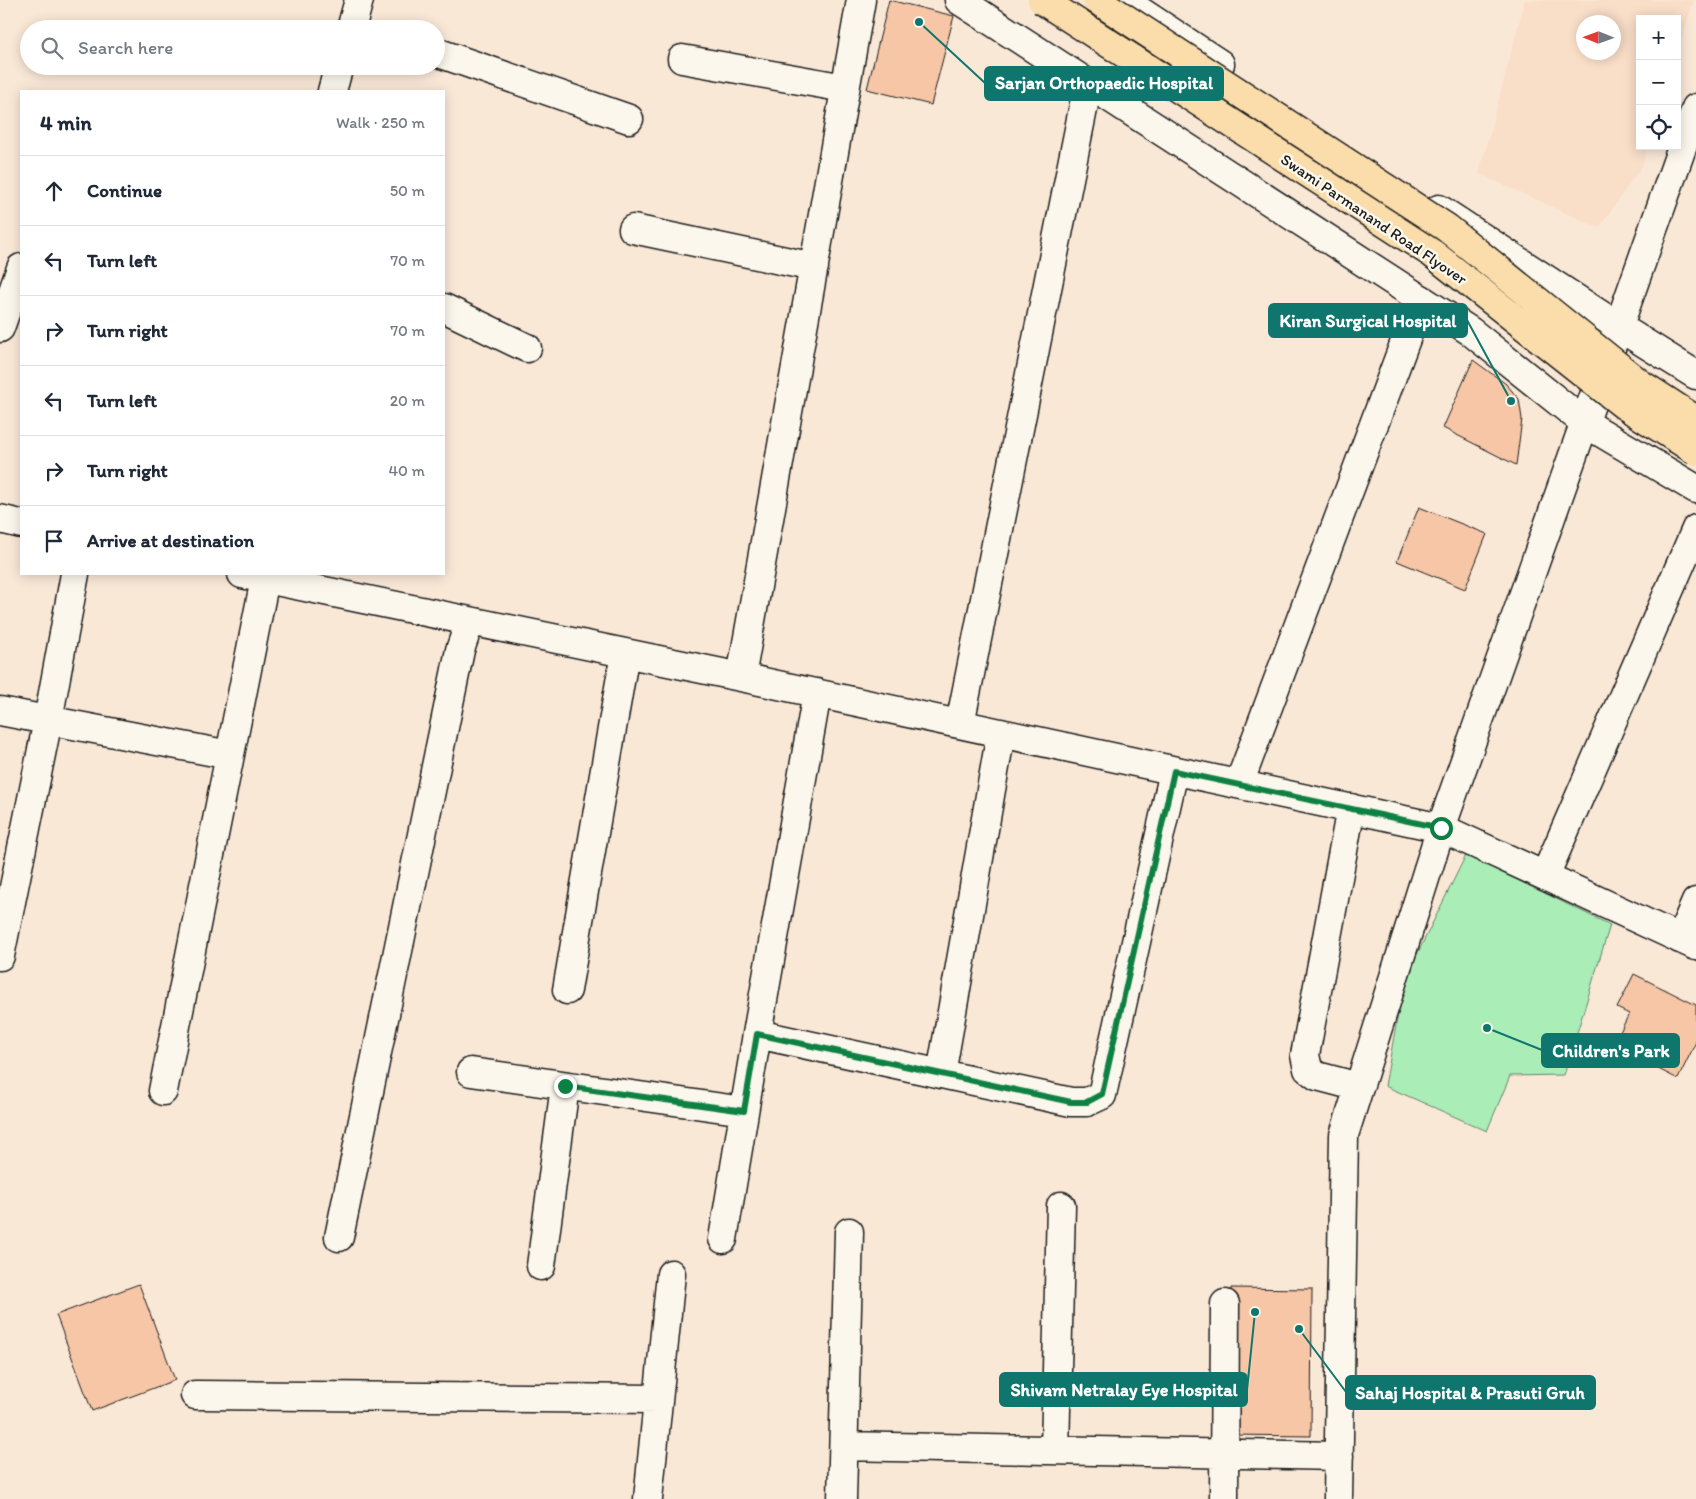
<!DOCTYPE html>
<meta charset="utf-8">
<style>
:root{--surface:#fff;--page:#f6f6f7;--text:#1f2937;--muted:#747a83;--line:#e0e1e3}
body{margin:0;font-family:Itim,sans-serif;background:var(--page);color:var(--text)}
.controls{position:absolute;right:15px;top:15px;display:grid;overflow:hidden;border-radius:0px;box-shadow:0 2px 12px #0003}
.controls button{width:45px;height:45px;display:grid;place-items:center;padding:0;border:0;border-bottom:1px solid var(--line);background:var(--surface);color:var(--text);font:25px sans-serif}
.compass{position:absolute;left:1576px;top:15px;width:45px;height:45px;border-radius:50%;background:var(--surface);box-shadow:0 2px 12px #0003;rotate:271deg}
.stop{position:absolute;width:15px;height:15px;margin:-11px;border:4px solid #0b8043;border-radius:50%;background:#fff}
.stop.end{background:#0b8043;border-color:#fff;box-shadow:0 1px 5px #0008}
.list{margin:0;padding:0;list-style:none}
h2{display:flex;justify-content:space-between;align-items:center;height:65px;margin:0;padding:0 20px;font-size:21px}
h2 small{font-size:16px;font-weight:400;color:var(--muted)}
.list li{display:grid;grid-template-columns:32px 1fr auto;gap:15px;align-items:center;box-sizing:border-box;height:70px;padding:0 20px;border-top:1px solid var(--line)}
.list b{display:block;font-size:19px;white-space:nowrap}
.list em{font-size:16px;font-style:normal;color:var(--muted)}
.icon{flex:none;width:28px;height:28px;fill:none;stroke:currentColor;stroke-width:2;stroke-linecap:round;stroke-linejoin:round}
.map{position:relative;flex:none;width:1696px;height:1499px;overflow:hidden}
.search{position:absolute;background:var(--surface);box-shadow:0 2px 12px #0003;left:20px;top:20px;width:425px;height:55px;display:flex;align-items:center;gap:12px;box-sizing:border-box;padding:0 18px;border-radius:28px;color:var(--muted);font-size:19px}
.panel{position:absolute;background:var(--surface);box-shadow:0 2px 12px #0003;left:20px;top:90px;width:425px;height:485px;border-radius:0px}
.map>svg:first-child{display:block}
.built{fill:#f9dec8;fill-rule:evenodd}
.green{fill:#aaedb7;stroke:#63846a}
.building{fill:#f6c6a6;stroke:#1c1c1c}
.lines{fill:none;stroke-linecap:round;stroke-linejoin:round}
.minor-casing{stroke:#1c1c1c;stroke-width:31}
.tertiary-casing{stroke:#1c1c1c;stroke-width:31}
.minor{stroke:#fbf7ec;stroke-width:28}
.tertiary{stroke:#fbf7ec;stroke-width:28}
.trunk-bridge-casing{stroke:#1c1c1c;stroke-width:31;stroke-linecap:butt}
.trunk-bridge{stroke:#faddab;stroke-width:28}
.route{stroke:#0b8043;stroke-width:6}
.labels{text-anchor:middle;dominant-baseline:central;stroke-width:5;stroke-linejoin:round;paint-order:stroke}
.street-label{font-size:16px;fill:#1c1c1c;stroke:#fbf7ec}
.leader{fill:none;stroke:#0f766e;stroke-width:2}
.callout-dot{fill:#0f766e;stroke:#fbf7ec;stroke-width:2}
.callout{fill:#0f766e;stroke:#0f766e;stroke-width:2}
.callout-label{font-size:18px;text-anchor:middle;font-weight:bold;fill:#fff}
</style>
<div class="map">
<svg width="1696" height="1499" viewBox="0 0 1696 1499">
<rect width="100%" height="100%" fill="#fae8d7"/>
<filter id="ink" filterUnits="userSpaceOnUse"><feTurbulence type="fractalNoise" baseFrequency=".02" numOctaves="2"/><feDisplacementMap in="SourceGraphic" scale="10" xChannelSelector="R" yChannelSelector="G"/><feConvolveMatrix kernelMatrix="1 2 1 2 8 2 1 2 1" color-interpolation-filters="sRGB"/></filter>
<g filter="url(#ink)">
<path class="built" d="M 1525,0 L 1694,0 L 1677,54 L 1677,19 L 1640,19 L 1640,146 L 1648,146 L 1642,166 L 1599,228 L 1479,174 ZM 1584,22 L 1614,22 L 1614,52 L 1584,52 Z"/>
<path class="green" d="M 1466,855 L 1610,925 L 1564,1075 L 1510,1076 L 1487,1131 L 1385,1086 L 1404,981 Z"/>
<path class="building" d="M 889,0 L 954,16 L 931,105 L 867,89 Z
M 1473,360 L 1506,384 L 1519,399 L 1522,419 L 1516,465 L 1443,428 Z
M 1419,507 L 1487,534 L 1465,589 L 1397,561 Z
M 1634,974 L 1696,1005 L 1696,1042 L 1678,1079 L 1613,1046 L 1629,1014 L 1617,1008 Z
M 139,1284 L 175,1380 L 92,1411 L 56,1315 Z
M 1231,1288 L 1312,1289 L 1311,1436 L 1230,1435 Z"/>
<g class="lines">
<g class="minor-casing">
<path id="minor" d="M 351,29 L 359,0
M 436,52 L 629,119
M 682,59 L 845,88
M 332,91 L 339,66
M 633,229 L 814,267
M 444,308 L 527,348
M 0,328 L 21,268
M 0,519 L 21,524
M 242,574 L 741,677 L 1441,828 L 1696,946
M 741,677 L 861,0
M 0,711 L 230,755
M 960,724 L 1088,84
M 1239,784 L 1421,299
M 1351,808 L 1305,1055 L 1308,1069 L 1317,1076 L 1359,1087
M 1545,876 L 1696,529
M 1680,939 L 1696,902
M 0,956 L 48,720 L 75,574
M 567,990 L 625,653
M 757,1034 L 1071,1102 L 1087,1102 L 1102,1095 L 1174,771
M 471,1072 L 744,1111
M 941,1074 L 1001,733
M 163,1091 L 265,579
M 339,1237 L 460,650 L 470,621
M 723,1239 L 757,1034 L 817,693
M 541,1266 L 565,1086
M 195,1395 L 658,1399
M 844,1446 L 1339,1456
M 1055,1450 L 1061,1206
M 648,1499 L 671,1274
M 842,1499 L 849,1232
M 1224,1499 L 1225,1304
M 1338,1499 L 1344,1135 L 1441,828 L 1696,108"/>
</g>
<g class="tertiary-casing">
<path id="tertiary" d="M 959,0 L 1470,331 L 1585,423 L 1696,489
M 1123,0 L 1220,64
M 1439,209 L 1619,327 L 1696,375"/>
</g>
<use href="#minor" class="minor"/>
<use href="#tertiary" class="tertiary"/>
<g class="trunk-bridge-casing">
<path id="trunk-bridge" d="M 1042,0 L 1433,254 L 1624,405 L 1696,451
M 1097,0 L 1447,228 L 1639,383 L 1696,420"/>
</g>
<use href="#trunk-bridge" class="trunk-bridge"/>
</g>
</g>
<g class="lines" filter="url(#ink)">
<path class="route" d="M 565,1086 L 744,1111 L 757,1034 L 1071,1102 L 1087,1102 L 1102,1094 L 1174,771 L 1441,828"/>
</g>
<g class="labels">
<g class="street-label">
<text transform="translate(1374 219) rotate(34)">Swami Parmanand Road Flyover</text>
</g>
</g>
<path class="leader" d="M919 22L985 83M1511 401L1467 320M1487 1028L1542 1050M1255 1312L1247 1390M1299 1329L1346 1392"/>
<g class="callout-dot">
<circle cx="919" cy="22" r="5"/>
<circle cx="1511" cy="401" r="5"/>
<circle cx="1487" cy="1028" r="5"/>
<circle cx="1255" cy="1312" r="5"/>
<circle cx="1299" cy="1329" r="5"/>
</g>
<g class="callout">
<rect x="985" y="67" width="238" height="33" rx="5"/>
<rect x="1269" y="304" width="198" height="33" rx="5"/>
<rect x="1542" y="1034" width="137" height="33" rx="5"/>
<rect x="1000" y="1373" width="247" height="33" rx="5"/>
<rect x="1346" y="1376" width="249" height="33" rx="5"/>
</g>
<g class="callout-label">
<text x="1104" y="89">Sarjan Orthopaedic Hospital</text>
<text x="1368" y="327">Kiran Surgical Hospital</text>
<text x="1611" y="1057">Children's Park</text>
<text x="1124" y="1396">Shivam Netralay Eye Hospital</text>
<text x="1470" y="1399">Sahaj Hospital &amp; Prasuti Gruh</text>
</g>
</svg>
<div class="controls">
<button>+</button>
<button>−</button>
<button><svg class="icon" aria-label="locate" viewBox="0 0 24 24"><circle cx="12" cy="12" r="6"/><path d="M12 2v4M12 18v4M2 12h4M18 12h4"/></svg></button>
</div>
<svg class="compass" viewBox="-18 -18 36 36"><path d="M0-13l5 13h-10z" fill="#e53935"/><path d="M0 13l5-13h-10z" fill="#747a83"/></svg>
<div class="stop" style="left:1441px;top:828px"></div>
<div class="stop end" style="left:565px;top:1086px"></div>
<div class="search"><svg class="icon" aria-label="search" viewBox="0 0 24 24"><circle cx="10" cy="10" r="6"/><path d="M15 15l6 6"/></svg>Search here</div>
<section class="panel">
<h2>4 min<small>Walk · 250 m</small></h2>
<ul class="list">
<li><svg class="icon" aria-label="ahead" viewBox="0 0 24 24"><path d="M12 20V5M6 11l6-6 6 6"/></svg><div><b>Continue</b></div><em>50 m</em></li>
<li><svg class="icon" aria-label="left" viewBox="0 0 24 24"><path d="M17 20v-9H6M10 6l-5 5 5 5"/></svg><div><b>Turn left</b></div><em>70 m</em></li>
<li><svg class="icon" aria-label="right" viewBox="0 0 24 24"><path d="M7 20v-9h11M14 6l5 5-5 5"/></svg><div><b>Turn right</b></div><em>70 m</em></li>
<li><svg class="icon" aria-label="left" viewBox="0 0 24 24"><path d="M17 20v-9H6M10 6l-5 5 5 5"/></svg><div><b>Turn left</b></div><em>20 m</em></li>
<li><svg class="icon" aria-label="right" viewBox="0 0 24 24"><path d="M7 20v-9h11M14 6l5 5-5 5"/></svg><div><b>Turn right</b></div><em>40 m</em></li>
<li><svg class="icon" aria-label="arrive" viewBox="0 0 24 24"><path d="M6 21V4h12l-3 4 3 4H6"/></svg><div><b>Arrive at destination</b></div></li>
</ul>
</section>
</div>
